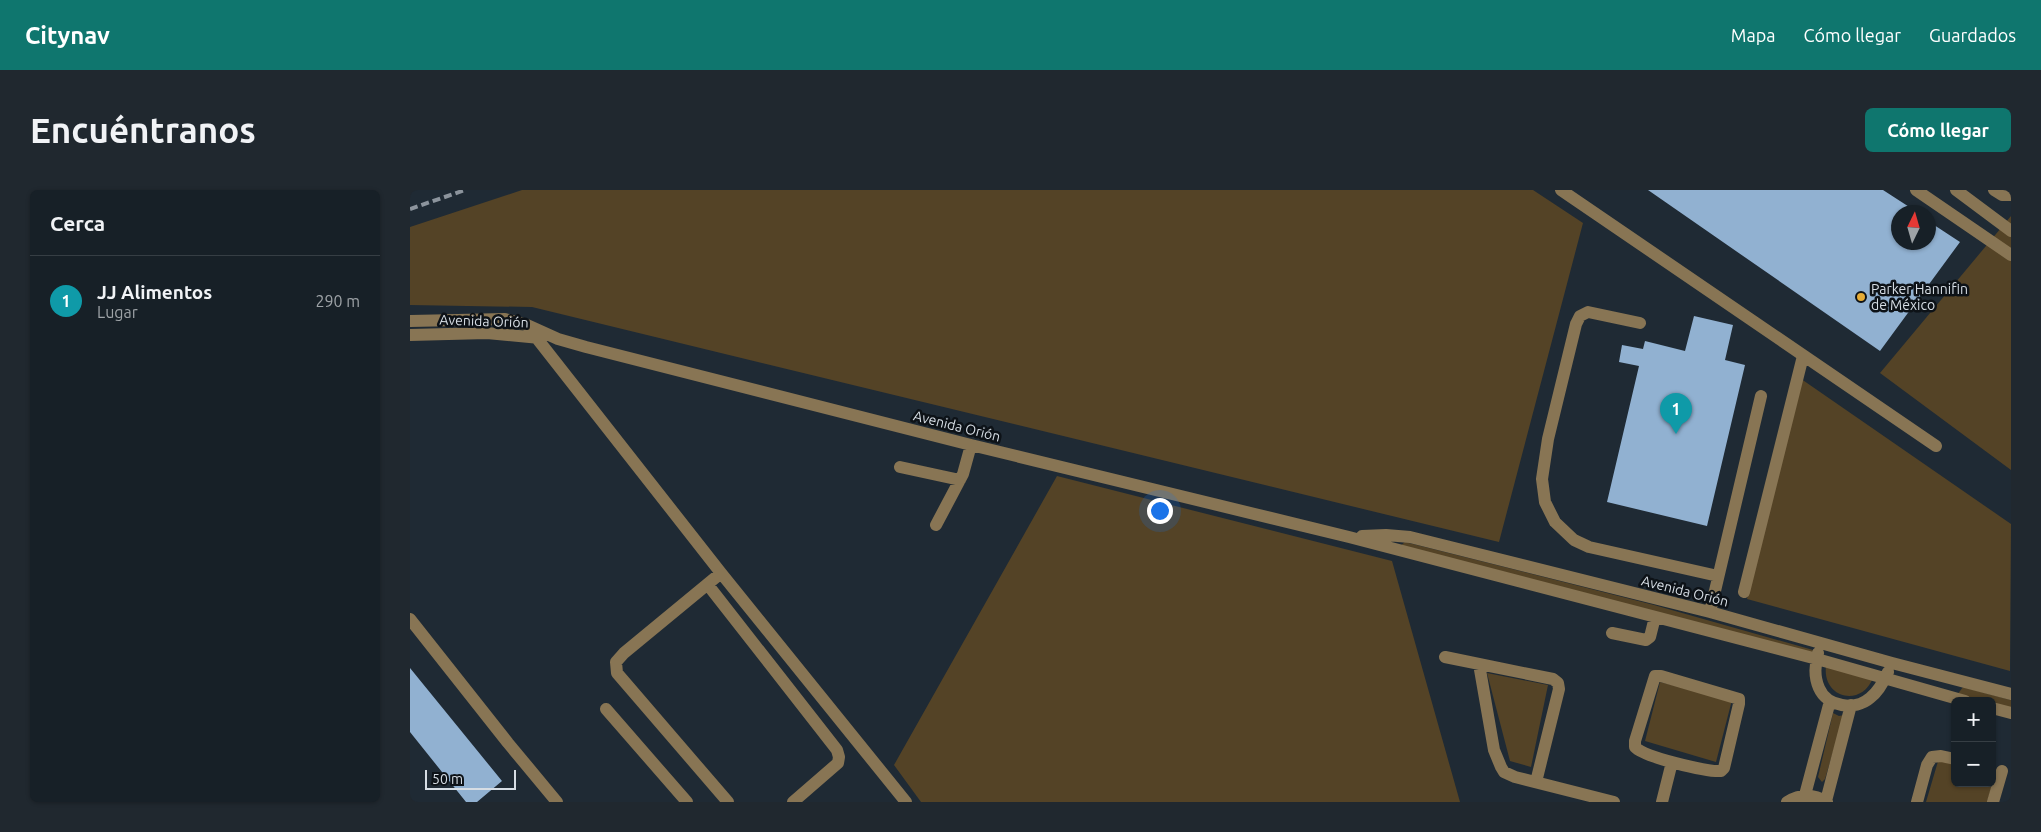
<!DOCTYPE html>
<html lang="es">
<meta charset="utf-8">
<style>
:root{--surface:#172027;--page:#20282f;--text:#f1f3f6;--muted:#9ea3a7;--line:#363e44;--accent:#0f766e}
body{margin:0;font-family:Ubuntu,sans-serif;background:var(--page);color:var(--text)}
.controls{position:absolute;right:15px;bottom:15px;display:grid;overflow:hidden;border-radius:8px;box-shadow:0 1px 4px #0004}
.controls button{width:45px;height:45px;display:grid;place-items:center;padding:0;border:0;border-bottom:1px solid var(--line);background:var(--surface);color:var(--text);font:25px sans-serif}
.compass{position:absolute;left:1481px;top:15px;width:45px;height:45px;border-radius:50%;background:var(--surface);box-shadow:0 1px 4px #0004;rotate:5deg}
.scale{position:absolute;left:15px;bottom:12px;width:91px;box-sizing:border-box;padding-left:5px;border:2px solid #d6dde4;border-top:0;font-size:14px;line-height:18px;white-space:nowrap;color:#d6dde4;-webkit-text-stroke:4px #0d1217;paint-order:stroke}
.you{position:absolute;left:749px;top:320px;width:18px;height:18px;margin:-12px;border:4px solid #fff;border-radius:50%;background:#1a73e8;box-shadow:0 0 0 8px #1a73e833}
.badge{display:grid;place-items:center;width:32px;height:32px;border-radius:50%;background:var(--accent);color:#fff;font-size:16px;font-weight:700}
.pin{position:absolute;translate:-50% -41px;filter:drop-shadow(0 1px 2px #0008)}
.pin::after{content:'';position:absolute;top:26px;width:18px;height:15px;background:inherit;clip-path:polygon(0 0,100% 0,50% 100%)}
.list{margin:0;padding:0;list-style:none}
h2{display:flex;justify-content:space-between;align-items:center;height:65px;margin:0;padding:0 20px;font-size:21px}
h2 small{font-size:16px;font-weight:400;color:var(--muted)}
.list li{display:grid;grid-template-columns:32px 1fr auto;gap:15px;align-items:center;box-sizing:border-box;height:90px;padding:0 20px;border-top:1px solid var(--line)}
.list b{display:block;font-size:19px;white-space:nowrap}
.list p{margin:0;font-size:16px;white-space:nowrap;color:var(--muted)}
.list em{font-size:16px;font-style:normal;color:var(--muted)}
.map{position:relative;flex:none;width:1601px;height:612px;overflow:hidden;border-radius:8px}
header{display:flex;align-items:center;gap:30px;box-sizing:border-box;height:70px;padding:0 25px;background:var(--accent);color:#fff}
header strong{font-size:24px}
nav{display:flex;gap:28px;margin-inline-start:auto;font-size:18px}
.intro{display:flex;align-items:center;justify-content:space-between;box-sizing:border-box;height:120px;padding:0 30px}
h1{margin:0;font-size:35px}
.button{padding:12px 22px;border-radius:8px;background:var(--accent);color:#fff;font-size:18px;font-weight:700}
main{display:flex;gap:30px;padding:0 30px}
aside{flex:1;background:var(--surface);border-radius:8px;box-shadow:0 1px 4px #0004}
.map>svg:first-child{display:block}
.green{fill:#544326}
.building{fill:#91b1d1}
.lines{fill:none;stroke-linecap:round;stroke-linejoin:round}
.minor{stroke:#887554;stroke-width:12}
.rail{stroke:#8c949d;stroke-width:4;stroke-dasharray:8 4;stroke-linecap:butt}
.poi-dot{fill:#e6ac36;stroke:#0d1217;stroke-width:2}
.labels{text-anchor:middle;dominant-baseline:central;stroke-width:5;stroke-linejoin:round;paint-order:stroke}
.poi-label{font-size:14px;fill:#d6dde4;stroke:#0d1217;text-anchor:start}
.street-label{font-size:14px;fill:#d6dde4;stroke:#0d1217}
</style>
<header>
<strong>Citynav</strong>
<nav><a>Mapa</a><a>Cómo llegar</a><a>Guardados</a></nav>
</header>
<div class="intro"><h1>Encuéntranos</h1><a class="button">Cómo llegar</a></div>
<main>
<aside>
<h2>Cerca<small></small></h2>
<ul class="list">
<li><span class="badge" style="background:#0f9aa8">1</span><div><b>JJ Alimentos</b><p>Lugar</p></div><em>290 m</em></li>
</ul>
</aside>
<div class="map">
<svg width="1601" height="612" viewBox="0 0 1601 612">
<rect width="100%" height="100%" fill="#1f2a34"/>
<path class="green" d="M 112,0 L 1123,0 L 1173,33 L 1089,352 L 122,117 L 0,115 L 0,37 Z
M 1601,26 L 1601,280 L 1470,183 Z
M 1384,184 L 1601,334 L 1600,481 L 1337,409 Z
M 647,286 L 982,371 L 1050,612 L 511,612 L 484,575 Z
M 995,352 L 1244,415 L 1403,460 L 1401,466 L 989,357 Z
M 1416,476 L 1463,488 C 1451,518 1412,508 1416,476 Z
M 1077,483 L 1138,495 L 1121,577 L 1100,571 Z
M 1250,492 L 1322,510 L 1306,572 L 1235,551 Z
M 1553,497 L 1601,510 L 1601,520 L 1582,515 L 1582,511 L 1568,511 L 1547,505 Z
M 1423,523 L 1429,526 L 1434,525 L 1415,589 L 1412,592 L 1408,587 Z
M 1529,568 L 1545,572 L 1545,593 L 1582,593 L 1582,584 L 1585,585 L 1577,612 L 1516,612 Z"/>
<path class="building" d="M 1238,0 L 1473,0 L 1507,22 L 1488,22 L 1488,52 L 1518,52 L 1518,31 L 1550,52 L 1470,161 Z
M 1284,126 L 1323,135 L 1315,170 L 1335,175 L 1297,336 L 1197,312 L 1229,176 L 1209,172 L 1212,155 L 1233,159 L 1235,151 L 1275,161 Z
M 0,478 L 92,591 L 67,612 L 56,612 L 0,542 Z"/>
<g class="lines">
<path class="minor" d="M 1151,0 L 1526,256
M 1506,0 L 1601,65
M 1546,0 L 1601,41
M 1584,0 L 1592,5 L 1601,5
M 0,131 L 95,129 L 117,135 L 148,149 L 176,157 L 561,255 L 939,347 L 1407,469 L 1555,511
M 1230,133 L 1178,122 L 1170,126 L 1166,134 L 1138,249 L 1132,289 L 1135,312 L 1145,332 L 1164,350 L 1179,357 L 1308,386
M 118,137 L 311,383 L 496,612
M 0,145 L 77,143 L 130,148
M 490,277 L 550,290
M 526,335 L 553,284 L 561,255
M 952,346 L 976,345 L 1000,347 L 1300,422 L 1482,473 L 1601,504
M 311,383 L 214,463 L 206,472 L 207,483 L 318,612
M 298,395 L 427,560 L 429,567 L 428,573 L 383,612
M 1334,402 L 1393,166
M 1300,422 L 1351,206
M 0,429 L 98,553 L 147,612
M 1202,443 L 1236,450 L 1240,447 L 1245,427
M 1408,463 C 1405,474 1404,487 1409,498 C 1417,517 1445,521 1460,508 C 1468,502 1474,491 1478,482
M 1035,467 L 1143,489 L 1148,493 L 1149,499 L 1126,592
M 1069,474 L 1084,560 L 1091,577 L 1094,582 L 1105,587 L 1204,612
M 1245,486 L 1251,486 L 1329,509 L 1329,514 L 1314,578 L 1311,581 C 1296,582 1234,567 1225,557 L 1225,551 Z
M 1582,518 L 1601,523
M 196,519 L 277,612
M 1395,605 L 1420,511
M 1416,611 L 1441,515
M 1252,612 L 1262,572
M 1377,612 C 1390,604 1404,604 1417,612
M 1507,612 L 1517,575 L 1522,567 L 1531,566 L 1545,569
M 1583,612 L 1592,581"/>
<path class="rail" d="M 0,19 L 55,0"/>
</g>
<circle class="poi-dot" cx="1451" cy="107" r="5"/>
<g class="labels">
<g class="poi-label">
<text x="1461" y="99">Parker Hannifin<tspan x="1461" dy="16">de México</tspan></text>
</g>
<g class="street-label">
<text transform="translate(74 131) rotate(2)">Avenida Orión</text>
<text transform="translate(547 236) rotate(14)">Avenida Orión</text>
<text transform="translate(1275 401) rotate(14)">Avenida Orión</text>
</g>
</g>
</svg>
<div class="controls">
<button>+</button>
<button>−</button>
</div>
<svg class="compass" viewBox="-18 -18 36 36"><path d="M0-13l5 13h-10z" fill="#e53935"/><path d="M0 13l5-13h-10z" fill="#9ea3a7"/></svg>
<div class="scale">50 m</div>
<div class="you"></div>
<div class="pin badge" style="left:1266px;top:244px;background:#0f9aa8">1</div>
</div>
</main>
